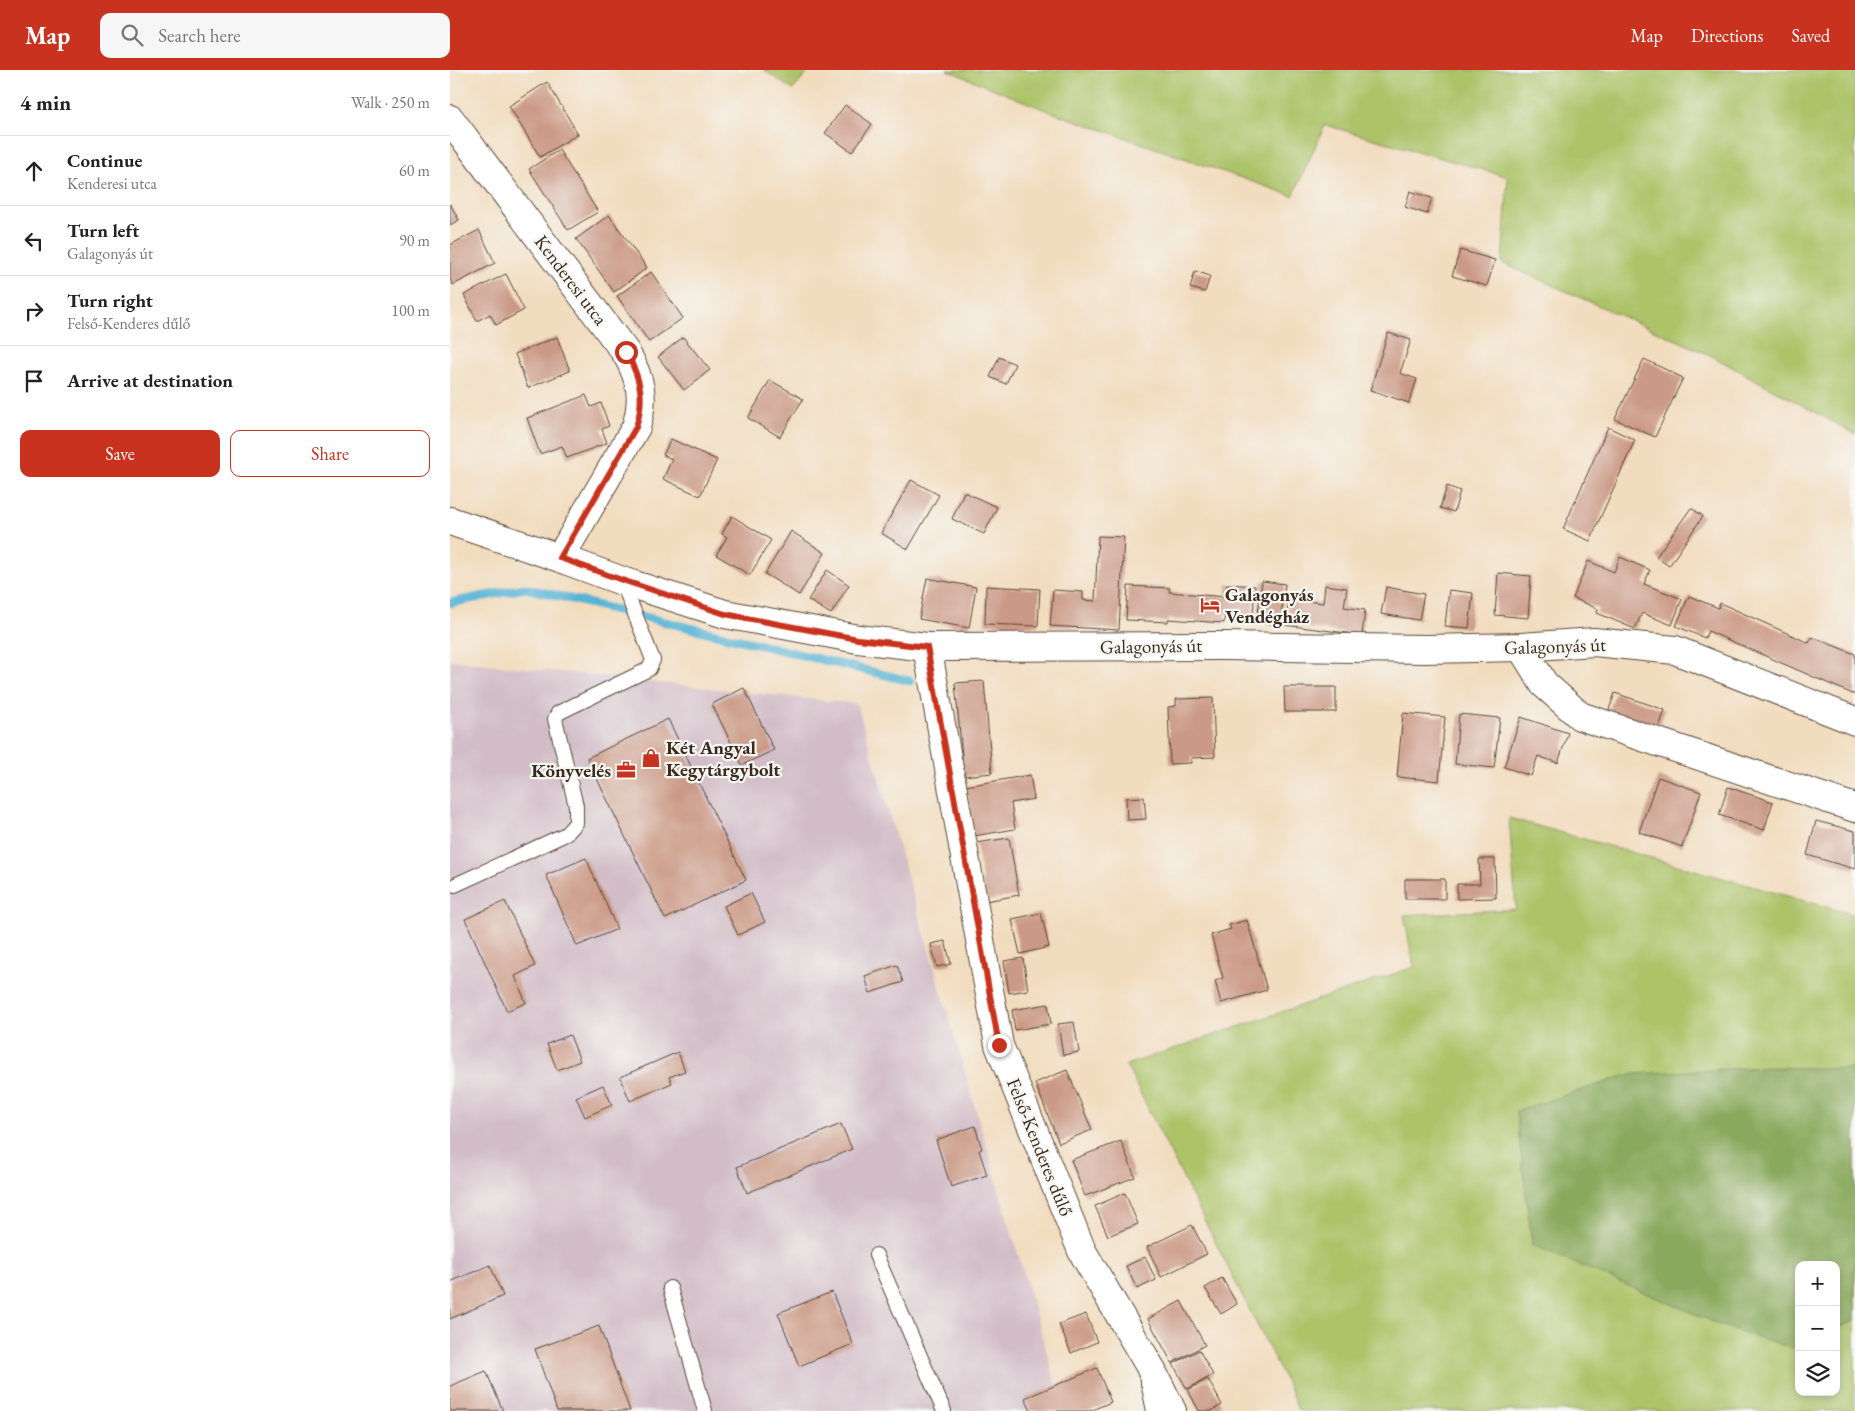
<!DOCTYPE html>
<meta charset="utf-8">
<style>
:root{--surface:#fff;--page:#f6f6f6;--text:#222;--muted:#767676;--line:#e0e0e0;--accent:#c8321e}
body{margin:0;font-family:"EB Garamond",serif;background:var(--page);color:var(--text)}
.controls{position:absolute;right:15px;bottom:15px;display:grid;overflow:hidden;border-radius:10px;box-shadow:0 2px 8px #0003}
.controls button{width:45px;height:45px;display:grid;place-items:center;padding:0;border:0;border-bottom:1px solid var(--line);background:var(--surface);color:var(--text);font:25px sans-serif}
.stop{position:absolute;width:15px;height:15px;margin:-11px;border:4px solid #c8321e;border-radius:50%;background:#fff}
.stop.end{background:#c8321e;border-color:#fff;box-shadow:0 1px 5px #0008}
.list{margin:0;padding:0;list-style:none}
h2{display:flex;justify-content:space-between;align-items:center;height:65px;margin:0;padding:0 20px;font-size:21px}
h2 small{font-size:16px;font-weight:400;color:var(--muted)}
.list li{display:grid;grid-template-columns:32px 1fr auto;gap:15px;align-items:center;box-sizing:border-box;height:70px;padding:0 20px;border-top:1px solid var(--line)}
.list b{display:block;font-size:19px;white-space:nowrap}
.list p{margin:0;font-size:16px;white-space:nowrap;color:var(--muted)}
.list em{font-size:16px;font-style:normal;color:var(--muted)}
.actions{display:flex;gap:10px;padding:15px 20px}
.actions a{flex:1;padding:11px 0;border:1px solid var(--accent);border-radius:10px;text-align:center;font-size:18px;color:var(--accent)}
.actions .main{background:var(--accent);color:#fff}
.icon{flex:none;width:28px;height:28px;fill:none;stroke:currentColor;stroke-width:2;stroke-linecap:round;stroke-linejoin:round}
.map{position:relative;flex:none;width:1405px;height:1341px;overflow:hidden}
header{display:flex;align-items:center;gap:30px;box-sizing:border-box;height:70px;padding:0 25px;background:var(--accent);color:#fff}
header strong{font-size:24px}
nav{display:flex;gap:28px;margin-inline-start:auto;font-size:18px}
.search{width:350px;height:45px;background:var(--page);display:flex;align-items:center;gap:12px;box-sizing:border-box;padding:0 18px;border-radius:10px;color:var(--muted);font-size:19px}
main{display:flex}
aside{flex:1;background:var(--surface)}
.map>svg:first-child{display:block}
.industrial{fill:#d2bdc7}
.green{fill:#acc368;stroke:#747643;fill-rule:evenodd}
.forest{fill:#89a95c;stroke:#626a3d}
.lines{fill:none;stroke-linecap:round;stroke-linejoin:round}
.stream{stroke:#56b4d4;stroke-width:9}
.building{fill:#cb9a86}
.service-casing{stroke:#564536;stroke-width:16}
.minor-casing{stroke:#564536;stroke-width:30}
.service{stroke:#fff;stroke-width:14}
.minor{stroke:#fff;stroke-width:28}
.route{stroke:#c8321e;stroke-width:6}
.labels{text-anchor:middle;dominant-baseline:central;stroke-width:4.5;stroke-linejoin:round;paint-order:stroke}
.street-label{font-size:19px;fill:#3b2a1e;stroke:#f6f6f2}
.poi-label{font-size:19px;font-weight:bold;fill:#3b2a1e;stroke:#f6f6f2;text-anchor:start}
</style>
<header>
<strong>Map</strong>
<div class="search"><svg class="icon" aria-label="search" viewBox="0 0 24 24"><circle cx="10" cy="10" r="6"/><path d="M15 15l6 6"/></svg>Search here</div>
<nav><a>Map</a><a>Directions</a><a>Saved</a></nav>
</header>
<main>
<aside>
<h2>4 min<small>Walk · 250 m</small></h2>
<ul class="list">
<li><svg class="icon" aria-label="ahead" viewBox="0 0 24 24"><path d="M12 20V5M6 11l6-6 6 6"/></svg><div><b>Continue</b><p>Kenderesi utca</p></div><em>60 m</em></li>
<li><svg class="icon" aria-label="left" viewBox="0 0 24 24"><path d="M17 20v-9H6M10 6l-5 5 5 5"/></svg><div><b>Turn left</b><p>Galagonyás út</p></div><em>90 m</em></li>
<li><svg class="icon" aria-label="right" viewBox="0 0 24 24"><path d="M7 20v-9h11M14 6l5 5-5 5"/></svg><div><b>Turn right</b><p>Felső-Kenderes dűlő</p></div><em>100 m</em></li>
<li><svg class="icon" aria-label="arrive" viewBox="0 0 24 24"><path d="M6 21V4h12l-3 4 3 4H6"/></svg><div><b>Arrive at destination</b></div></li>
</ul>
<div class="actions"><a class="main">Save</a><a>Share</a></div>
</aside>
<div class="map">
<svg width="1405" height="1341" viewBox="0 0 1405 1341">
<rect width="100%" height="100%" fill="#f6f6f2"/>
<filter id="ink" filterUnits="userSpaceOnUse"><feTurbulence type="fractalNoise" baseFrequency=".02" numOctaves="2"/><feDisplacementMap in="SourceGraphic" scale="10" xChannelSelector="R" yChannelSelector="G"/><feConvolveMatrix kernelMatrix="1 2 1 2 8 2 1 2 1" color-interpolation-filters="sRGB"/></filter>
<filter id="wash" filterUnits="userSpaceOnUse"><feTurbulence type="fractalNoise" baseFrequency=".0096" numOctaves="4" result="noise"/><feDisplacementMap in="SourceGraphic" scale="20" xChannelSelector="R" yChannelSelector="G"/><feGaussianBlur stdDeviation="1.12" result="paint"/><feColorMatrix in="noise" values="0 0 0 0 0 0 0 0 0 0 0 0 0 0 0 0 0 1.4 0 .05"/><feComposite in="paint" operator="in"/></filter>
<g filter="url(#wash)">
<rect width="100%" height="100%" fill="#f2dcbe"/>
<path class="industrial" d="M 0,590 L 407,634 L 614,1341 L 0,1341 Z"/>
<path class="green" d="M 314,0 L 360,0 L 343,20 Z
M 497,0 L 1405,0 L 1405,364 L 1260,285 L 1052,193 L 1058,107 L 875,55 L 843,126 L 598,41 Z
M 1059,748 L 1405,845 L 1405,1341 L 848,1341 L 840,1320 L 676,995 L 964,897 L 954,845 L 1066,839 ZM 1349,1195 L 1386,1195 L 1386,1322 L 1349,1322 Z"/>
<path class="forest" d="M 1315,997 L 1405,999 L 1405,1250 L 1386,1259 L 1386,1195 L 1349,1195 L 1349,1275 L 1342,1278 L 1273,1256 L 1082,1175 L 1066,1041 L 1181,1004 Z"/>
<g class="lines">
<path class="stream" d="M 0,533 L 75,518 L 460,611"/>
</g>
<g id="blocks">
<path class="building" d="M 97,12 L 128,64 L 90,87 L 59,36 Z
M 395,35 L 422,54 L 402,82 L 375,63 Z
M 109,80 L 148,142 L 118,160 L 79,99 Z
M 960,121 L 982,128 L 977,144 L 955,137 Z
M 0,134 L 9,150 L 0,155 Z
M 159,145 L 197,198 L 164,222 L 126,169 Z
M 29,160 L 45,193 L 3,215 L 0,209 L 0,175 Z
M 1010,180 L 1045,190 L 1037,216 L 1002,206 Z
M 745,201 L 760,206 L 755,222 L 740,218 Z
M 201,202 L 233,248 L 199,272 L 167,226 Z
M 56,204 L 74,240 L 46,255 L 40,244 L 27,251 L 14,225 Z
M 938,263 L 961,270 L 950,303 L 967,309 L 959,333 L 920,320 Z
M 107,267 L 120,301 L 78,318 L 65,284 Z
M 233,267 L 260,300 L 234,320 L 208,287 Z
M 549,287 L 565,294 L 556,314 L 540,307 Z
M 1194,289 L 1233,308 L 1205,367 L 1165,349 Z
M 320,310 L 353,329 L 330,367 L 298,348 Z
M 136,325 L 141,337 L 151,333 L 159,356 L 152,359 L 157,373 L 117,388 L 112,376 L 90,384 L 77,348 Z
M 1158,357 L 1185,370 L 1140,471 L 1113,459 Z
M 221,369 L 267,390 L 250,426 L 213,409 L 222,389 L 213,385 Z
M 461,410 L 489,425 L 458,479 L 431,463 Z
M 997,416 L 1010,421 L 1004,442 L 990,438 Z
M 514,422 L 547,437 L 534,464 L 502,449 Z
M 1241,438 L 1253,446 L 1219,496 L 1206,487 Z
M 282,446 L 321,470 L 300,505 L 266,485 L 277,467 L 272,464 Z
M 341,461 L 375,483 L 349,525 L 315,504 Z
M 648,466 L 674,467 L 669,560 L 600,556 L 603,520 L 633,522 L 633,530 L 645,531 Z
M 1170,487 L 1200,500 L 1194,514 L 1232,529 L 1222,555 L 1192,543 L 1185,559 L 1147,543 L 1148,539 L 1123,528 L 1138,491 L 1164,502 Z
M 377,500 L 399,515 L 381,544 L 358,530 Z
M 1048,503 L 1081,506 L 1078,548 L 1045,545 Z
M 477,508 L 526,517 L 519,558 L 469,549 Z
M 812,511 L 835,514 L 830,555 L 807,552 Z
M 777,514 L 805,516 L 803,545 L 775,543 L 774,553 L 718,549 L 718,552 L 676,550 L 678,516 L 720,518 L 719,522 L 776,527 Z
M 875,515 L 897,518 L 894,537 L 915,540 L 912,565 L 835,555 L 839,529 L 873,533 Z
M 536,516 L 590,519 L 588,556 L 535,554 Z
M 936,517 L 974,524 L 969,550 L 931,544 Z
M 999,520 L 1023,523 L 1019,558 L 995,556 Z
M 1239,526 L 1268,538 L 1270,533 L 1359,573 L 1362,567 L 1405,584 L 1405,625 L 1258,561 L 1255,568 L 1226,556 Z
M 534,611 L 542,703 L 514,706 L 505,613 Z
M 834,617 L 886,617 L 886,642 L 835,642 Z
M 294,618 L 324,680 L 292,695 L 262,634 Z
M 1165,623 L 1215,640 L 1206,666 L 1156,648 Z
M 763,628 L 765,687 L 741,688 L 741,693 L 720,694 L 718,637 L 726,636 L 726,629 Z
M 953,643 L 995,647 L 989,711 L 947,707 Z
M 1009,644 L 1050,648 L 1044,698 L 1005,694 Z
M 1071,647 L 1118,663 L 1108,693 L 1088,686 L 1081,706 L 1054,697 Z
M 218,649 L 296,810 L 215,849 L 137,688 Z
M 580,705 L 584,729 L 561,733 L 565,759 L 524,766 L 516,716 Z
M 1208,707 L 1251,722 L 1232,777 L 1189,762 Z
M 1278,717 L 1323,732 L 1314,760 L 1269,745 Z
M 694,727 L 696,749 L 677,750 L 676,728 Z
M 1366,751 L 1405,761 L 1405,799 L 1357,785 Z
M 559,768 L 569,825 L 536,831 L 526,773 Z
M 136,788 L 167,859 L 127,876 L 96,805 Z
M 1029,789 L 1045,789 L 1046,828 L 1007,829 L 1007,814 L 1030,814 Z
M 955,809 L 995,809 L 995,829 L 955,829 Z
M 301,823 L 315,852 L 288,865 L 274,836 Z
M 55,831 L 85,896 L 65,906 L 76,933 L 57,941 L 15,849 Z
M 591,843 L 599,877 L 570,884 L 562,849 Z
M 797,850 L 817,920 L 771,933 L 765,911 L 773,908 L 761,865 L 781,859 L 779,855 Z
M 495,871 L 501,894 L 487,897 L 481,874 Z
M 573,888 L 578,920 L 559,923 L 554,891 Z
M 447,895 L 453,912 L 420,923 L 415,906 Z
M 598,934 L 601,954 L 565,960 L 562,940 Z
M 624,952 L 629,982 L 613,985 L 608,954 Z
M 120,965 L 130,991 L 107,1000 L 97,974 Z
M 228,982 L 235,1001 L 219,1007 L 222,1013 L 180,1031 L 170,1007 Z
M 617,1000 L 642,1060 L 609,1073 L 585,1013 Z
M 153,1015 L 162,1035 L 135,1047 L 126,1027 Z
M 391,1054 L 402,1079 L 297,1123 L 287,1097 Z
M 525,1056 L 532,1079 L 529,1080 L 537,1105 L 501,1117 L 486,1070 Z
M 671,1071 L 685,1107 L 635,1126 L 621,1090 Z
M 675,1123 L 688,1154 L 658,1166 L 645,1136 Z
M 742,1155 L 757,1184 L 711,1207 L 697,1177 Z
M 695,1187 L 706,1210 L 687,1219 L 676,1196 Z
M 40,1195 L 53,1226 L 0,1249 L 0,1212 Z
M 772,1208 L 787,1234 L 771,1244 L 755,1218 Z
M 382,1222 L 403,1274 L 349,1296 L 328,1243 Z
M 731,1231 L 755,1275 L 722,1293 L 698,1249 Z
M 636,1244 L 647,1272 L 621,1283 L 609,1254 Z
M 149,1256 L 180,1341 L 107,1341 L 85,1279 Z
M 749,1280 L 763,1305 L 737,1319 L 723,1294 Z
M 647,1298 L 661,1332 L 640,1341 L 581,1341 L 575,1328 Z
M 36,1301 L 53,1341 L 0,1341 L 0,1316 Z
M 758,1309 L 772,1335 L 761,1341 L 749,1341 L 738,1320 Z"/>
</g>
</g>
<g filter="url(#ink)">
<use href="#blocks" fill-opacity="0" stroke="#564536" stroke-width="1"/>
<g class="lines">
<g class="service-casing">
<path id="service" d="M 5,815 L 116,764 L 126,753 L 126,736 L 105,649 L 108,643 L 199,599 L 203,590 L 172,511
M 426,1185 L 494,1341
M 220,1218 L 255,1341
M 698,1313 L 704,1341"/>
</g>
<g class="minor-casing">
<path id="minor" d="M 0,49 L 176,283 C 191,309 195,328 186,357 L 110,488
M 0,451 L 110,488 L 172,511 L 275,544 L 408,569 L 477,577 L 771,576 L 976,579 L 1071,577 L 1144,572 L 1225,580 L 1405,651
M 477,577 L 549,975 L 632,1181 L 699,1295 L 722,1341
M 1071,577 L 1094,614 L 1130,646 L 1405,738"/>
</g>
<use href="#service" class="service"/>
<use href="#minor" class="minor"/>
</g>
</g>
<g class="lines" filter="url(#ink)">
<path class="route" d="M 176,282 C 191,309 195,328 186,357 L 110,488 L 172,510 L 275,544 L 408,569 L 477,577 L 549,975"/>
</g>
<defs>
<g id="hotel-bare" transform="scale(1.5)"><path d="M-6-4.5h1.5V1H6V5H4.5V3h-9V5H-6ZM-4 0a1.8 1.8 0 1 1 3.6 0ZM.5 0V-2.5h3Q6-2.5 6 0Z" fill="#c8321e" stroke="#f6f6f2" stroke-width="2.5" paint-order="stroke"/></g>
<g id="shop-bare" transform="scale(1.5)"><path d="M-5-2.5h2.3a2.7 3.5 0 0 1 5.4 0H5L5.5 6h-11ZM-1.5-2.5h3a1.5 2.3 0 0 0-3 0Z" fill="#c8321e" stroke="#f6f6f2" stroke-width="2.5" paint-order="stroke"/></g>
<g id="office-bare" transform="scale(1.5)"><path d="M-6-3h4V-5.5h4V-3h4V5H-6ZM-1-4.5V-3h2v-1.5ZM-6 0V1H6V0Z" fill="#c8321e" stroke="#f6f6f2" stroke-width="2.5" paint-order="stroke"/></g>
</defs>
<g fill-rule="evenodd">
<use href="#hotel-bare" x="760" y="535"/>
<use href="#shop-bare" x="201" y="688"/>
<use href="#office-bare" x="176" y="700"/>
</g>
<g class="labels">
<g class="street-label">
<text transform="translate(121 210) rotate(53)">Kenderesi utca</text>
<text transform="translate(701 576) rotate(-1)">Galagonyás út</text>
<text transform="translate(1105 576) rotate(-2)">Galagonyás út</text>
<text transform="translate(590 1077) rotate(68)">Felső-Kenderes dűlő</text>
</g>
<g class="poi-label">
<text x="775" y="524">Galagonyás<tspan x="775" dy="22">Vendégház</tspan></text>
<text x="216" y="677">Két Angyal<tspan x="216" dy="22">Kegytárgybolt</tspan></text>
<text x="161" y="700" text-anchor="end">Könyvelés</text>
</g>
</g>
</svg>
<div class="controls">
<button>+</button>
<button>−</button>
<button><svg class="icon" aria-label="layers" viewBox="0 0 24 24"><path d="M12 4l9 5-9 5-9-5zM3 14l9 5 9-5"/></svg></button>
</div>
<div class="stop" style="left:176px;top:282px"></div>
<div class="stop end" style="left:549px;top:975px"></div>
</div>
</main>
